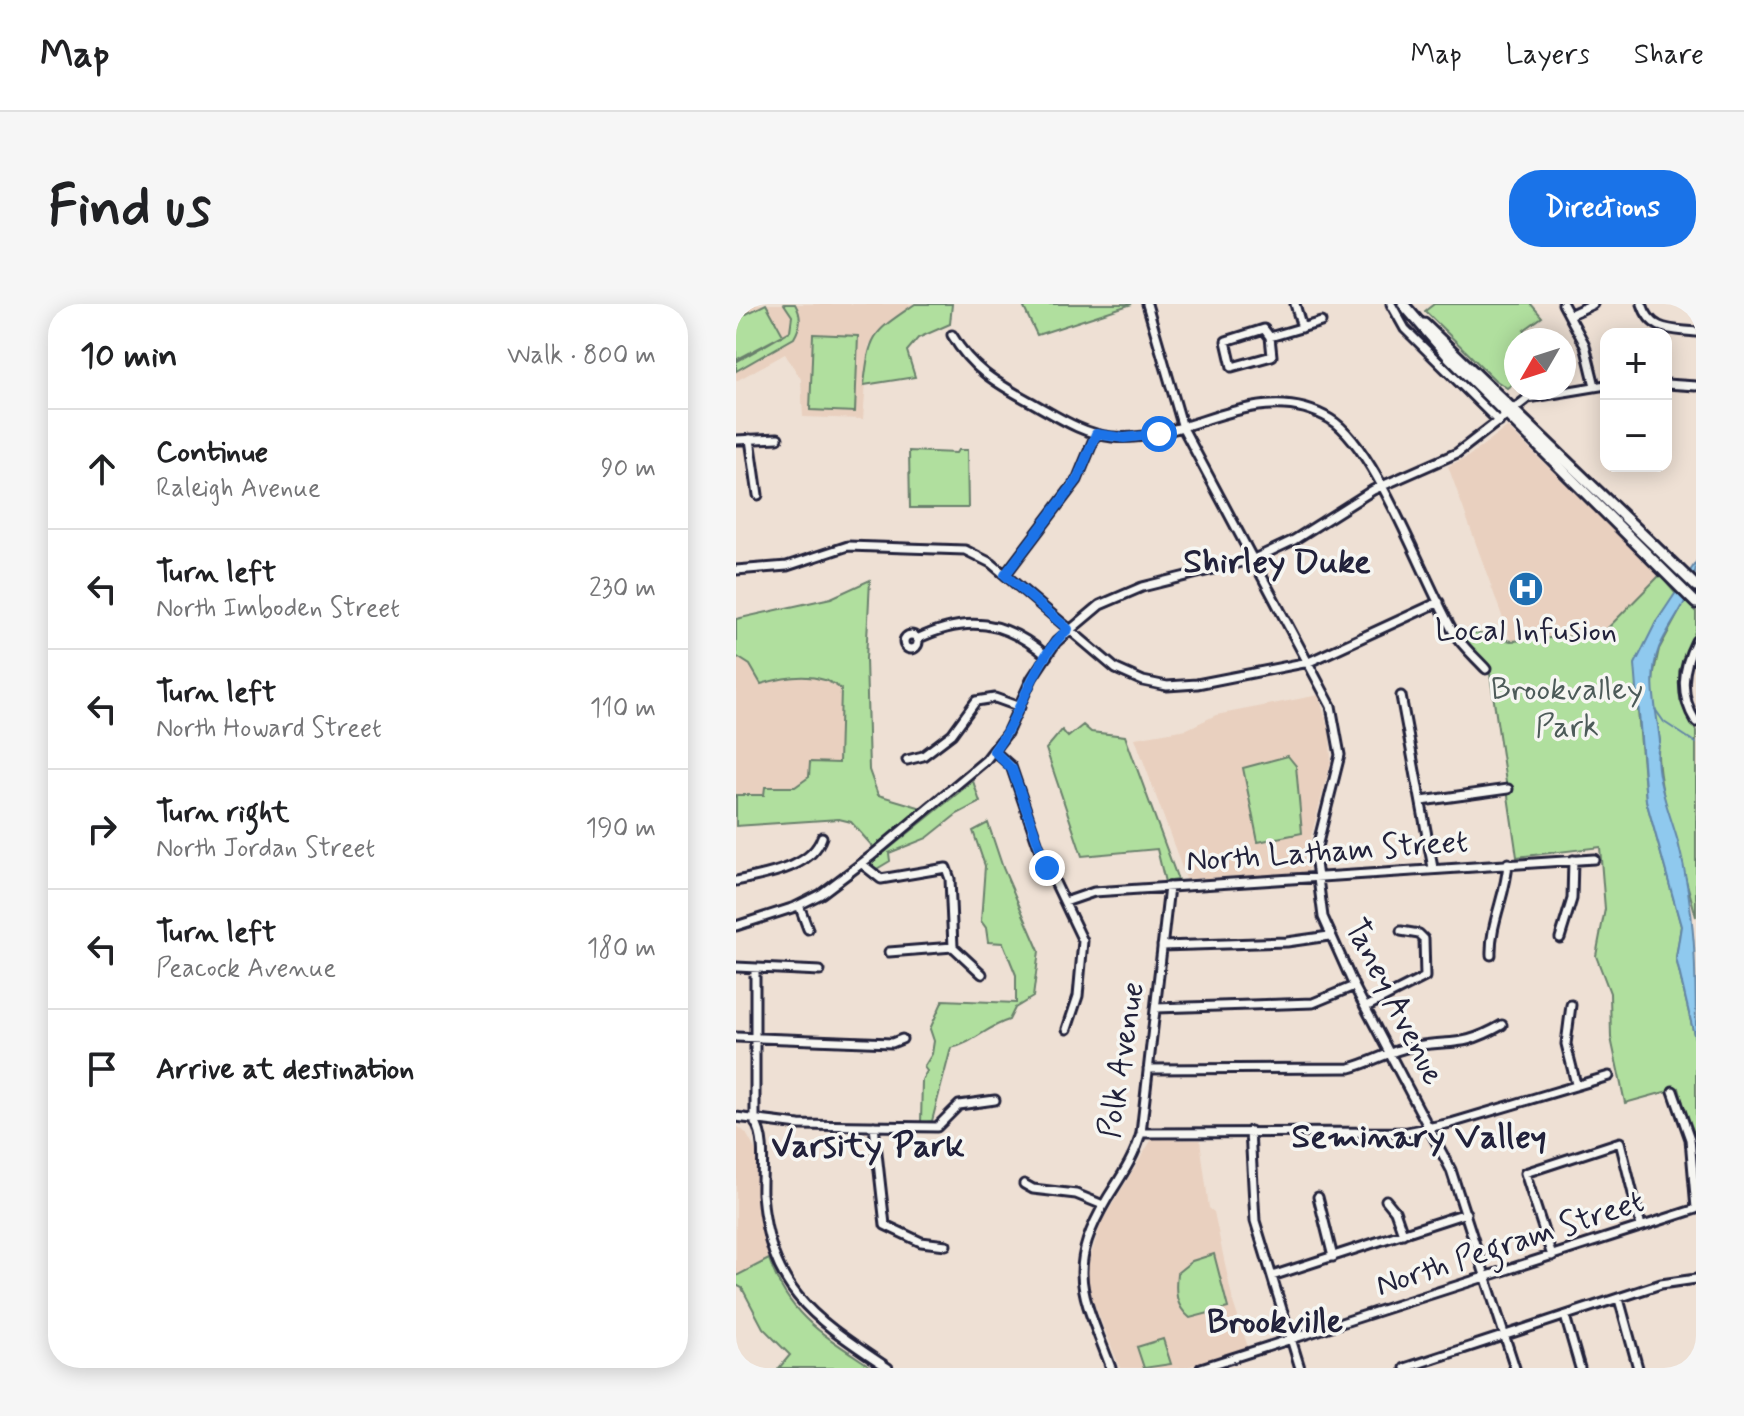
<!DOCTYPE html>
<meta charset="utf-8">
<style>
:root{--surface:#fff;--page:#f6f6f6;--text:#202124;--muted:#757577;--line:#e0e0e0;--accent:#1a73e8}
body{margin:0;font-family:Mynerve,sans-serif;background:var(--page);color:var(--text)}
.controls{position:absolute;right:24px;top:24px;display:grid;overflow:hidden;border-radius:16px;box-shadow:0 4px 20px #0003}
.controls button{width:72px;height:72px;display:grid;place-items:center;padding:0;border:0;border-bottom:2px solid var(--line);background:var(--surface);color:var(--text);font:40px sans-serif}
.compass{position:absolute;left:768px;top:24px;width:72px;height:72px;border-radius:50%;background:var(--surface);box-shadow:0 4px 20px #0003;rotate:231deg}
.stop{position:absolute;width:24px;height:24px;margin:-18px;border:6px solid #1a73e8;border-radius:50%;background:#fff}
.stop.end{background:#1a73e8;border-color:#fff;box-shadow:0 2px 8px #0008}
.list{margin:0;padding:0;list-style:none}
h2{display:flex;justify-content:space-between;align-items:center;height:104px;margin:0;padding:0 32px;font-size:34px}
h2 small{font-size:26px;font-weight:400;color:var(--muted)}
.list li{display:grid;grid-template-columns:52px 1fr auto;gap:24px;align-items:center;box-sizing:border-box;height:120px;padding:0 32px;border-top:2px solid var(--line)}
.list b{display:block;font-size:30px;white-space:nowrap}
.list p{margin:0;font-size:26px;white-space:nowrap;color:var(--muted)}
.list em{font-size:26px;font-style:normal;color:var(--muted)}
.icon{flex:none;width:44px;height:44px;fill:none;stroke:currentColor;stroke-width:2;stroke-linecap:round;stroke-linejoin:round}
.map{position:relative;flex:none;width:960px;height:1064px;overflow:hidden;border-radius:32px}
header{display:flex;align-items:center;gap:48px;box-sizing:border-box;height:112px;padding:0 40px;background:var(--surface);border-bottom:2px solid var(--line)}
header strong{font-size:38px}
nav{display:flex;gap:44px;margin-inline-start:auto;font-size:28px}
.intro{display:flex;align-items:center;justify-content:space-between;box-sizing:border-box;height:192px;padding:0 48px}
h1{margin:0;font-size:56px}
.button{padding:20px 36px;border-radius:32px;background:var(--accent);color:#fff;font-size:28px;font-weight:700}
main{display:flex;gap:48px;padding:0 48px}
aside{flex:1;background:var(--surface);border-radius:32px;box-shadow:0 4px 20px #0003}
.map>svg:first-child{display:block}
.built{fill:#e9d0bf}
.green{fill:#b0df9e;stroke:#69806c;stroke-width:2}
.water{fill:#8fc9ee;stroke:#6386a6;stroke-width:2}
.lines{fill:none;stroke-linecap:round;stroke-linejoin:round}
.stream{stroke:#6386a6;stroke-width:2}
.minor-casing{stroke:#22223b;stroke-width:13}
.major-casing{stroke:#22223b;stroke-width:15}
.minor{stroke:#f6f6f2;stroke-width:7}
.major{stroke:#f6f6f2;stroke-width:9}
.route{stroke:#1a73e8;stroke-width:10}
.labels{text-anchor:middle;dominant-baseline:central;stroke-width:7;stroke-linejoin:round;paint-order:stroke}
.poi-label{font-size:32px;fill:#22223b;stroke:#f6f6f2}
.park-label{font-size:32px;fill:#4d5b59;stroke:#f6f6f2}
.street-label{font-size:32px;fill:#22223b;stroke:#f6f6f2}
.neighbourhood-label{font-size:34px;font-weight:bold;fill:#22223b;stroke:#f6f6f2}
</style>
<header>
<strong>Map</strong>
<nav><a>Map</a><a>Layers</a><a>Share</a></nav>
</header>
<div class="intro"><h1>Find us</h1><a class="button">Directions</a></div>
<main>
<aside>
<h2>10 min<small>Walk · 800 m</small></h2>
<ul class="list">
<li><svg class="icon" aria-label="ahead" viewBox="0 0 24 24"><path d="M12 20V5M6 11l6-6 6 6"/></svg><div><b>Continue</b><p>Raleigh Avenue</p></div><em>90 m</em></li>
<li><svg class="icon" aria-label="left" viewBox="0 0 24 24"><path d="M17 20v-9H6M10 6l-5 5 5 5"/></svg><div><b>Turn left</b><p>North Imboden Street</p></div><em>230 m</em></li>
<li><svg class="icon" aria-label="left" viewBox="0 0 24 24"><path d="M17 20v-9H6M10 6l-5 5 5 5"/></svg><div><b>Turn left</b><p>North Howard Street</p></div><em>110 m</em></li>
<li><svg class="icon" aria-label="right" viewBox="0 0 24 24"><path d="M7 20v-9h11M14 6l5 5-5 5"/></svg><div><b>Turn right</b><p>North Jordan Street</p></div><em>190 m</em></li>
<li><svg class="icon" aria-label="left" viewBox="0 0 24 24"><path d="M17 20v-9H6M10 6l-5 5 5 5"/></svg><div><b>Turn left</b><p>Peacock Avenue</p></div><em>180 m</em></li>
<li><svg class="icon" aria-label="arrive" viewBox="0 0 24 24"><path d="M6 21V4h12l-3 4 3 4H6"/></svg><div><b>Arrive at destination</b></div></li>
</ul>
</aside>
<div class="map">
<svg width="960" height="1064" viewBox="0 0 960 1064">
<rect width="100%" height="100%" fill="#eee0d4"/>
<filter id="ink" filterUnits="userSpaceOnUse"><feTurbulence type="fractalNoise" baseFrequency=".0125" numOctaves="2"/><feDisplacementMap in="SourceGraphic" scale="16" xChannelSelector="R" yChannelSelector="G"/><feConvolveMatrix kernelMatrix="1 2 1 2 8 2 1 2 1" color-interpolation-filters="sRGB"/></filter>
<g filter="url(#ink)">
<path class="built" d="M 0,0 L 179,0 L 133,41 L 127,115 L 67,113 L 65,75 L 49,50 L 0,77 Z
M 771,123 L 924,271 L 866,330 L 775,337 L 712,162 L 730,154 Z
M 0,352 L 14,361 L 25,380 L 44,374 L 83,372 L 105,385 L 103,459 L 59,483 L 28,491 L 0,491 Z
M 583,391 L 594,431 L 595,458 L 572,544 L 572,568 L 450,575 L 399,434 L 451,425 L 480,411 Z
M 0,821 L 10,829 L 20,847 L 22,899 L 35,953 L 0,972 Z
M 416,835 L 464,836 L 473,904 L 478,908 L 497,998 L 512,1043 L 449,1064 L 384,1064 L 355,992 L 350,967 L 365,919 Z"/>
<path class="green" d="M 30,0 L 47,31 L 0,56 L 0,15 Z
M 48,0 L 59,0 C 66,12 65,22 58,34 L 0,67 L 0,58 L 54,27 L 56,12 Z
M 179,0 L 216,0 L 214,20 L 182,34 L 171,47 L 179,73 L 128,81 C 134,28 137,29 179,0 Z
M 293,0 L 396,0 L 301,31 L 288,4 Z
M 698,0 L 795,0 L 806,13 L 788,26 L 798,36 L 780,36 L 780,77 L 771,84 L 759,76 L 689,7 Z
M 77,30 L 122,32 L 119,108 L 74,106 Z
M 222,146 L 231,146 L 232,204 L 174,204 L 173,147 L 220,149 Z
M 924,271 L 940,290 L 919,320 L 900,385 L 910,496 L 945,622 L 940,654 L 960,739 L 960,849 L 943,784 L 889,799 L 875,734 L 874,689 L 860,652 L 869,605 L 864,543 L 781,553 L 753,363 L 724,331 L 731,327 L 775,337 L 866,330 Z
M 134,276 L 130,355 L 133,466 L 142,491 L 186,504 L 138,544 L 115,518 L 103,515 L 0,522 L 0,491 L 28,491 L 29,483 L 59,483 L 73,473 L 74,458 L 103,459 L 105,385 C 82,367 52,372 25,380 L 14,361 L 0,352 L 0,315 L 95,294 Z
M 949,297 L 960,308 L 960,325 L 943,367 L 944,396 L 960,427 L 960,613 C 952,577 913,465 924,437 L 916,391 L 918,368 L 923,345 Z
M 347,421 L 355,428 L 389,432 L 442,576 L 429,578 L 421,545 L 346,552 L 310,445 L 326,426 L 332,433 Z
M 552,452 L 560,462 L 566,529 L 522,538 L 507,464 Z
M 237,477 L 244,498 L 221,510 L 191,534 L 153,549 L 154,557 L 139,566 L 134,560 Z
M 252,519 L 267,564 L 303,647 L 297,693 L 279,704 L 273,716 C 250,723 238,739 215,744 L 196,817 L 185,819 L 186,776 L 191,767 L 188,763 L 196,750 L 198,737 L 194,725 L 207,696 L 280,699 L 280,671 L 267,639 L 252,638 L 250,624 L 245,617 L 249,562 L 237,527 Z
M 478,950 L 492,1004 L 454,1014 C 439,1002 439,987 441,969 L 456,957 Z
M 33,955 C 52,1012 89,1032 137,1064 L 43,1064 L 54,1051 L 27,1024 L 6,984 L 0,981 L 0,972 Z
M 427,1035 L 435,1060 L 408,1064 L 401,1043 Z"/>
<path class="water" d="M 960,258 C 960,292 936,314 923,344 C 911,375 921,406 924,438 C 914,463 935,512 942,538 C 960,607 960,668 960,739 L 940,654 L 945,622 L 910,496 L 899,360 L 919,320 Z"/>
<g class="lines">
<path class="stream" d="M 919,405 L 928,418 L 960,439"/>
<g class="minor-casing">
<path id="minor" d="M 411,0 L 447,124 L 595,402 L 604,451 L 579,551 L 587,613 L 618,682 L 715,866 L 779,1064
M 559,0 L 566,24
M 655,0 L 669,25 L 763,118
M 827,0 L 849,41 L 859,82
M 906,0 C 915,28 935,25 960,28
M 833,11 L 857,0
M 528,25 L 534,33 L 536,52 L 496,63 L 490,37 Z
M 216,31 C 235,64 260,79 293,97 C 319,111 346,130 376,133 C 451,140 522,72 594,115 C 640,142 688,278 718,329 C 726,342 740,354 750,365
M 534,33 L 585,18
M 930,80 L 960,82
M 14,135 L 22,191
M 0,136 L 42,134
M 0,266 L 51,262 L 112,242 L 229,246 L 255,259 L 380,365 L 407,377 L 431,382 L 461,380 L 573,358 L 703,298
M 269,271 L 341,176 L 360,130
M168 338a7 7 0 1 1 14 0a7 7 0 1 1-14 0Z
M 181,335 C 232,310 270,317 311,352
M 960,337 C 946,365 943,391 960,418
M 665,392 L 697,564
M 258,447 L 275,462 L 304,547 L 347,637 L 342,692 L 331,725
M 171,456 L 187,452 L 216,430 L 240,397 L 259,394 L 284,403
M 686,497 L 772,485
M 126,560 L 145,575 L 210,564 L 214,575 L 217,643 L 246,670
M 0,577 C 29,570 75,565 86,533
M 329,598 L 358,588 L 858,555
M 63,601 L 72,625
M 0,622 L 59,603 L 85,590 L 134,553 L 250,456 L 271,429 L 296,374 L 320,338 L 364,301 L 406,283 L 518,255 L 558,236 L 637,186 L 721,149 L 792,94 L 870,81
M 824,634 L 836,595 L 837,556
M 426,642 L 551,638 L 593,632
M 153,648 L 217,643
M 755,651 C 754,618 770,592 772,559
M 0,663 L 84,667
M 19,666 L 19,819
M 835,701 L 830,740 L 840,780
M 630,703 L 689,673 L 688,635 L 683,630 L 665,627
M 420,704 L 577,699 L 618,682
M 0,733 L 156,739 L 166,735
M 412,765 L 614,764 C 635,759 653,747 674,743 C 716,735 724,745 766,721
M 937,787 L 954,835 L 960,904
M 0,813 L 63,821 L 201,823 L 223,801 L 259,796
M 19,818 C 31,836 25,869 26,890 C 34,988 78,1014 152,1064
M 138,822 L 149,921 L 185,938 L 210,941
M 514,827 L 519,917 L 564,1064
M 405,829 L 671,828 L 715,819 L 873,772
M 288,880 L 297,885 L 340,890 L 367,901
M 582,893 L 597,953
M 650,896 L 659,907 L 667,930
M 816,952 L 789,869 L 884,838 L 905,922
M 536,972 L 730,909
M 883,995 L 902,1064
M 829,1012 L 844,1064
M 375,1064 C 348,991 328,968 371,895 C 384,874 399,853 405,829 L 433,583
M 465,1064 L 960,905
M 669,1064 L 925,980 L 960,975"/>
</g>
<g class="major-casing">
<path id="major" d="M 667,0 L 713,53 L 960,299
M 688,20 L 960,282"/>
</g>
<use href="#minor" class="minor"/>
<use href="#major" class="major"/>
</g>
</g>
<g class="lines" filter="url(#ink)">
<path class="route" d="M 311,564 L 276,465 L 258,447 C 287,409 296,357 332,325 L 269,271 L 341,176 L 360,130 L 388,134 L 423,130"/>
</g>
<defs>
<g id="hospital-disc" transform="scale(1.8)"><circle r="9.5" fill="#1f6fb2" stroke="#f6f6f2"/><path d="M-5-5h3v3.5h4V-5h3V5h-3V1.5h-4V5h-3Z" fill="#fff"/></g>
</defs>
<g fill-rule="evenodd">
<use href="#hospital-disc" x="790" y="285"/>
</g>
<g class="labels">
<g class="poi-label">
<text x="790" y="327">Local Infusion</text>
</g>
<g class="park-label">
<text x="831" y="386">Brookvalley<tspan x="831" dy="37">Park</tspan></text>
</g>
<g class="street-label">
<text transform="translate(591 548) rotate(-4)">North Latham Street</text>
<text transform="translate(658 698) rotate(63)">Taney Avenue</text>
<text transform="translate(386 756) rotate(-81)">Polk Avenue</text>
<text transform="translate(774 940) rotate(-18)">North Pegram Street</text>
</g>
<g class="neighbourhood-label">
<text x="541" y="258">Shirley Duke</text>
<text x="683" y="833">Seminary Valley</text>
<text x="132" y="842">Varsity Park</text>
<text x="539" y="1018">Brookville</text>
</g>
</g>
</svg>
<div class="controls">
<button>+</button>
<button>−</button>
</div>
<svg class="compass" viewBox="-18 -18 36 36"><path d="M0-13l5 13h-10z" fill="#e53935"/><path d="M0 13l5-13h-10z" fill="#757577"/></svg>
<div class="stop" style="left:423px;top:130px"></div>
<div class="stop end" style="left:311px;top:564px"></div>
</div>
</main>
